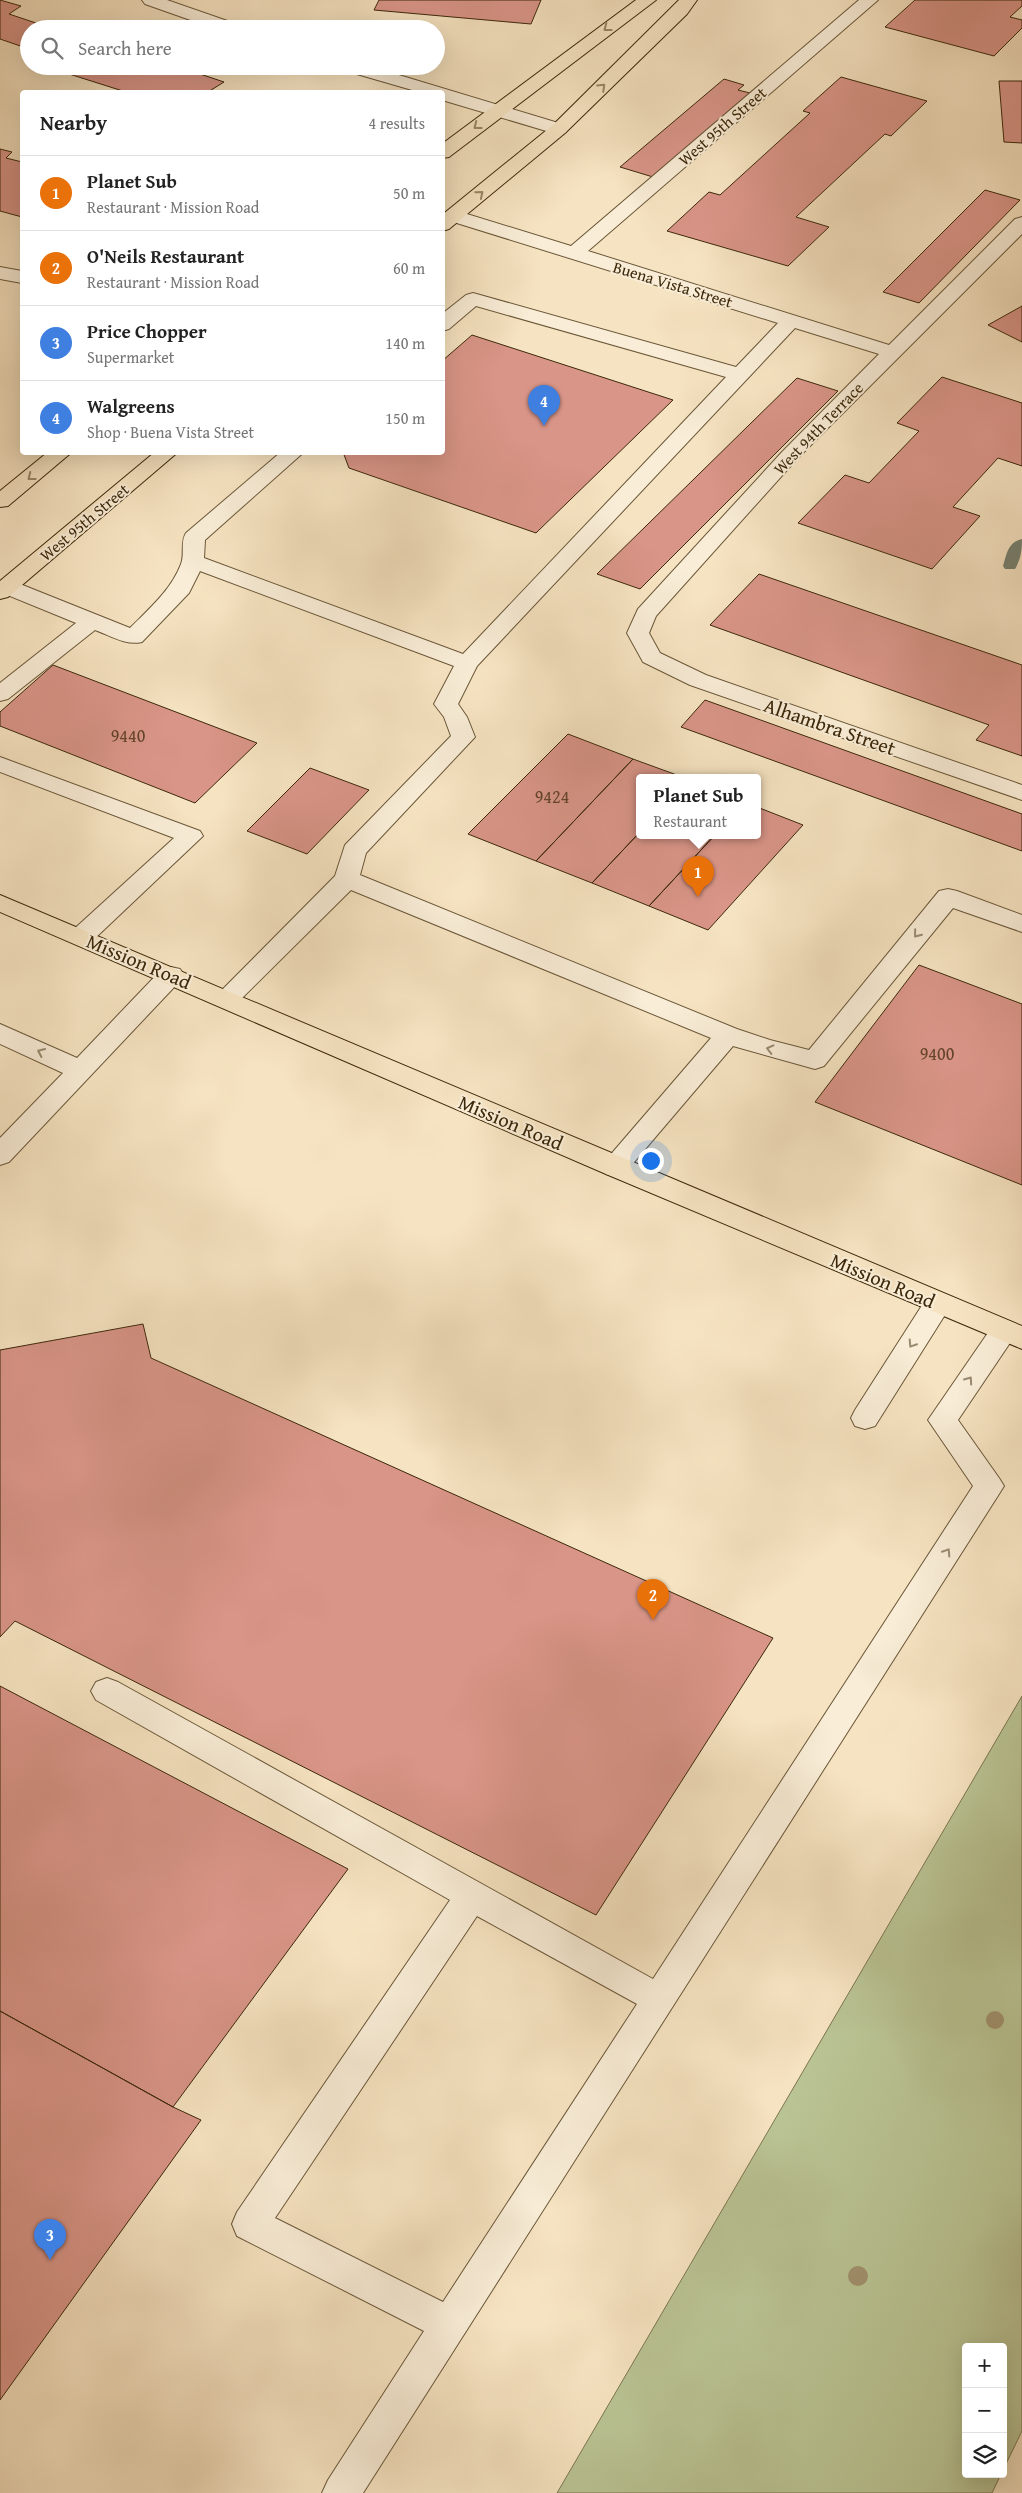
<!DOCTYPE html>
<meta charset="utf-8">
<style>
:root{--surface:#fff;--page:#f6f6f6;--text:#222;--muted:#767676;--line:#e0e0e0;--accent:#8f2418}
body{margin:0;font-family:"Gentium Book Plus",serif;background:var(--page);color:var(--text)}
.controls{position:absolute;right:15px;bottom:15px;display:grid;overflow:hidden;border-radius:5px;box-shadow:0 5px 20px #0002}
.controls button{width:45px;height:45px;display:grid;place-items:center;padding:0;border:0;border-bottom:1px solid var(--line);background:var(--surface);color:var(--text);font:25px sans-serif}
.you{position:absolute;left:650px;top:1160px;width:18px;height:18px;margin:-12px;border:4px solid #fff;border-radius:50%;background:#1a73e8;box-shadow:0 0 0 8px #1a73e833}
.badge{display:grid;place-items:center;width:32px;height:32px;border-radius:50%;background:var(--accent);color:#fff;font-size:16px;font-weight:700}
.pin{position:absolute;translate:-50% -41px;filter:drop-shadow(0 1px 2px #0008)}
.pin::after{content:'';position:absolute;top:26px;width:18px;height:15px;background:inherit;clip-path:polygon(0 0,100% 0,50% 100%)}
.popup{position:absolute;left:636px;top:774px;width:125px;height:65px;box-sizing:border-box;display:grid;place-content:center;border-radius:5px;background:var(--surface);filter:drop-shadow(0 1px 4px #0005);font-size:16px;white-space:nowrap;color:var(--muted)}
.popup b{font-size:19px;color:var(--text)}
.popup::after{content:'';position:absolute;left:50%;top:100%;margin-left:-10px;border:10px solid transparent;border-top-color:var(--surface)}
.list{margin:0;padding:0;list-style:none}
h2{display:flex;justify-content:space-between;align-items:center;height:65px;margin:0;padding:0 20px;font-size:21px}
h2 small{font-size:16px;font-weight:400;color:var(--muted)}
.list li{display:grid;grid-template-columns:32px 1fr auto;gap:15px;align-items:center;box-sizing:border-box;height:75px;padding:0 20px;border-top:1px solid var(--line)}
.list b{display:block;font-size:19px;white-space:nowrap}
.list p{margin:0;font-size:16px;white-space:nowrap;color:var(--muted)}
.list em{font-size:16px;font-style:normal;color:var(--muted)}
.icon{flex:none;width:28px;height:28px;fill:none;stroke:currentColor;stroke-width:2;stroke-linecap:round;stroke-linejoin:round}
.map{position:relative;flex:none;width:1022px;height:2493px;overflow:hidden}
.search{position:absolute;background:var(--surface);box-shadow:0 5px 20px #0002;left:20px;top:20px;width:425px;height:55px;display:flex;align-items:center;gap:12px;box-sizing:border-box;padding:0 18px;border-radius:28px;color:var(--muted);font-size:19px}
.panel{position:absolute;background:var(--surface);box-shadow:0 5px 20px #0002;left:20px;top:90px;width:425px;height:365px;border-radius:5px}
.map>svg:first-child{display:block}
.green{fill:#bac494;stroke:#7b764f}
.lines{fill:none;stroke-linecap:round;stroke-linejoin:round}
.stream{fill:#768172;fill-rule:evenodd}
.building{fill:#d99588;stroke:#3c280a}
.minor-casing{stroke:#6a5738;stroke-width:2}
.major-casing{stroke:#3c280a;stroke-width:2}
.minor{fill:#f9edd7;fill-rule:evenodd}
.major{fill:#f6e3c1;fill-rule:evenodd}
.tree{fill:#a1926f}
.oneway{stroke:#998666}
.oneway2{stroke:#9a8a70}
.labels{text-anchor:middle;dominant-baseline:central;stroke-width:4;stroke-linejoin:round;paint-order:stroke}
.far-street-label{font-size:16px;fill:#3c280a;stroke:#f9edd7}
.number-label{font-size:18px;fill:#63432a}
.street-label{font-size:20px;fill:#3c280a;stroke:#f9edd7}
</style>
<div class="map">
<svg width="1022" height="2493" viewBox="0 0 1022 2493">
<rect width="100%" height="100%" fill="#f6e3c1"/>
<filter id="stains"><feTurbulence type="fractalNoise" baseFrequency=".004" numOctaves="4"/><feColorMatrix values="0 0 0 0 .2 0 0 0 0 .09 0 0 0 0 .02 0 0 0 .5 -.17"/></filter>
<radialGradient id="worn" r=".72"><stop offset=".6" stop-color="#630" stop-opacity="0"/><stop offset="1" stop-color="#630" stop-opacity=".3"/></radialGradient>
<path class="green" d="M 1022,1696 L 1022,2431 L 1003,2470 L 1003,2347 L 966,2347 L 966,2474 L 1001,2474 L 992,2493 L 557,2493 Z"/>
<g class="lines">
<path class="stream" d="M 1022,539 C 1022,550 1021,559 1015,569 L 1005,569 L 1003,566 C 1007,553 1008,542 1022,539 Z"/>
</g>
<path class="building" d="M 0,0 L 21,6 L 9,14 L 54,29 L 29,29 L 29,49 L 0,39 Z
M 379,0 L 541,0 L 531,24 L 374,10 Z
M 915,0 L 1022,0 L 1022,6 L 1010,17 L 1022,20 L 1022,28 L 994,56 L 885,27 Z
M 76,66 L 176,66 L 224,82 L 208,92 L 126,92 L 66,73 Z
M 841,77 L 927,101 L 891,136 L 885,134 L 796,217 L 829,227 L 788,266 L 667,231 L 709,192 L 720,195 L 810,113 L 803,111 Z
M 724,79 L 744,85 L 738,90 L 750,93 L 653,177 L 620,167 Z
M 999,81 L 1022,81 L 1022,143 L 1004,142 Z
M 0,149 L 12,152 L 6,158 L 22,162 L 22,217 L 0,211 Z
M 985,190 L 1020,200 L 919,303 L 883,292 Z
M 1022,306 L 1022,342 L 988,325 Z
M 472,335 L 673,400 L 536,533 L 349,468 L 343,452 L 442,452 L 442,361 Z
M 942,377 L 1022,403 L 1022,466 L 998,458 L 953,507 L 980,516 L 932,569 L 798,523 L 845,475 L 869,483 L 919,431 L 897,423 Z
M 797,378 L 838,391 L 640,589 L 597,574 Z
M 759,574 L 1022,665 L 1022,756 L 976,740 L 989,725 L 710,625 Z
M 53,665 L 257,743 L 195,803 L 0,726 L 0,712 Z
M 705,700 L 1022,814 L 1022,851 L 681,727 Z
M 568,734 L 633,759 L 536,861 L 468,834 Z
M 633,759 L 685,778 L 639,778 L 639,833 L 592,883 L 536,861 Z
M 310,768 L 369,790 L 307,854 L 247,831 Z
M 757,807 L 803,825 L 708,930 L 649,906 L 714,836 L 757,836 Z
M 639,833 L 639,836 L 714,836 L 649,906 L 592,883 Z
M 919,965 L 1022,1004 L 1022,1185 L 815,1102 Z
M 143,1324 L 151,1358 L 773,1638 L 596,1915 L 15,1621 L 0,1637 L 0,1350 Z
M 0,1686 L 348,1869 L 173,2107 L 0,2011 Z
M 0,2011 L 173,2107 L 201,2120 L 0,2400 Z"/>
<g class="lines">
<g class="minor-casing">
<path id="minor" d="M 142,0 L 167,0 L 239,25 L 242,29 L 216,29 L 145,4 Z
M 859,0 L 878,0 L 588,251 L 889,345 L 1015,219 L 1022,217 L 1022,234 L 796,460 L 656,616 L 649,633 L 660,653 L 706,675 L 1022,785 L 1022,800 L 690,685 L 643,662 L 627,633 L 638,609 L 782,452 L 879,354 L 795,328 L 477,666 L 458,704 L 467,717 L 475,737 L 366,853 L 360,875 L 737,1029 L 770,1040 L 809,1050 L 939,891 L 948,889 L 957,891 L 1022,915 L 1022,932 L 953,908 L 824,1066 L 815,1069 L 733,1046 L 624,1174 L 615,1177 L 606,1174 L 602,1167 L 606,1160 L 711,1038 L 351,890 L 235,1005 L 226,1008 L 217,1005 L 213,999 L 335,876 L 345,845 L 451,736 L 444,717 L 434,704 L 454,666 L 200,571 L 189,593 L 142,642 C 126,646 109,635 95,630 L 8,699 L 0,701 L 0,683 L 76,623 L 0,592 L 0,582 L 7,580 L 15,582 L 130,628 C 150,608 171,590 181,564 C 185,554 180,542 186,533 L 281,452 L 304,452 L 205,540 L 204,558 L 463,654 L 726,377 L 476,306 L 449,329 L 442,331 L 442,314 L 466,295 L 473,293 L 736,367 L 778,323 L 447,220 L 445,216 L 447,212 L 454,210 L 571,246 Z
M 340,66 L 369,66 L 565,125 L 568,129 L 565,133 L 553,133 L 442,100 L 442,92 L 419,92 L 343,70 Z
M 0,267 L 22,271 L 22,283 L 0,279 Z
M 0,757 L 200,831 L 203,836 L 91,942 L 82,944 L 73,942 L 70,936 L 73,930 L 174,838 L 0,772 Z
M 171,967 L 180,969 L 184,975 L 180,981 L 9,1162 L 0,1165 L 0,1138 L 63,1073 L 0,1044 L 0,1024 L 77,1058 L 162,969 Z
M 938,1293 L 948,1296 L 952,1303 L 948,1310 L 875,1426 L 865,1429 L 855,1426 L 851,1418 L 855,1410 L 928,1296 Z
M 1004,1320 L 1014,1324 L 1018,1331 L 958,1420 L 999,1478 L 1004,1486 L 999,1494 L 363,2493 L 322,2493 L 328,2480 L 424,2331 L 237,2236 L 232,2224 L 237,2212 L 450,1900 L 96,1700 L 91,1691 L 96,1682 L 107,1678 L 118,1682 L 653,1979 L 973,1486 L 928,1420 L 994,1324 ZM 477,1916 L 637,2004 L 443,2302 L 275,2218 Z"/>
</g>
<g class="major-casing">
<path id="major" d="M 636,0 L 656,0 L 449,157 L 442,158 L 442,144 Z
M 679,0 L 697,0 L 687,14 L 565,133 L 449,229 L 442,231 L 442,215 L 553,125 Z
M 48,452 L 72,452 L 8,506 L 0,507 L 0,491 Z
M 155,452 L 178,452 L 8,597 L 0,599 L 0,581 Z
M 0,895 L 1022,1326 L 1022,1349 L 606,1174 L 0,912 Z"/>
</g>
<use href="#minor" class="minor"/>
<use href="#major" class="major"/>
</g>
<g class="tree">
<circle cx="995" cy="2020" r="9"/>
<circle cx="858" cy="2276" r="10"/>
</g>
<defs><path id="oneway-chevron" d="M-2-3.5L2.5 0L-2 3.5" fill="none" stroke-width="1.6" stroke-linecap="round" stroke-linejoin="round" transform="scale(1.25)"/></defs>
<g class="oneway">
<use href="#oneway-chevron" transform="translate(607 28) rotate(143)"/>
<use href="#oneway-chevron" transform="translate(602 87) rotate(-44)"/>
<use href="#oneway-chevron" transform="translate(477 126) rotate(142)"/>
<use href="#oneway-chevron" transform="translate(480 194) rotate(-40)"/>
<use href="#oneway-chevron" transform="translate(31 477) rotate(142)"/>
</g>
<g class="oneway2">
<use href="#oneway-chevron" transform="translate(917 934) rotate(129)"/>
<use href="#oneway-chevron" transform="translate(770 1049) rotate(-166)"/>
<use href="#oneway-chevron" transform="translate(41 1052) rotate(-155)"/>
<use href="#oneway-chevron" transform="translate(912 1344) rotate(123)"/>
<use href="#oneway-chevron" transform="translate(969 1380) rotate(-55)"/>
<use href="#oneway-chevron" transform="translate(947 1552) rotate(-57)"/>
</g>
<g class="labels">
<g class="far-street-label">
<text transform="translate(722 126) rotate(-41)">West 95th Street</text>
<text transform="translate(673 284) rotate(17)">Buena Vista Street</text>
<text transform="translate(818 428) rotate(-46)">West 94th Terrace</text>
<text transform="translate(84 522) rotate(-40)">West 95th Street</text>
</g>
<g class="number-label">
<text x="128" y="735">9440</text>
<text x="552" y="796">9424</text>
<text x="937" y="1053">9400</text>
</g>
<g class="street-label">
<text transform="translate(830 726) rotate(19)">Alhambra Street</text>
<text transform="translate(139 961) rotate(23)">Mission Road</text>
<text transform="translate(511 1122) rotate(23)">Mission Road</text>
<text transform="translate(883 1280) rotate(23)">Mission Road</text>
</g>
</g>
<rect width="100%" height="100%" filter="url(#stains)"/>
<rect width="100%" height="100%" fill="url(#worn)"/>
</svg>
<div class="controls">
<button>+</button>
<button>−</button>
<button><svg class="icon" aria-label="layers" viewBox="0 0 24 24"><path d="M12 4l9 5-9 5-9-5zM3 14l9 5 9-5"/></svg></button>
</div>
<div class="you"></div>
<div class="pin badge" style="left:698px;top:897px;background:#e8710a">1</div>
<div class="popup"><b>Planet Sub</b>Restaurant</div>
<div class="pin badge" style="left:653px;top:1620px;background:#e8710a">2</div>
<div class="pin badge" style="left:50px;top:2260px;background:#3f7fe0">3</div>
<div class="pin badge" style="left:544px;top:426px;background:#3f7fe0">4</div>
<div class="search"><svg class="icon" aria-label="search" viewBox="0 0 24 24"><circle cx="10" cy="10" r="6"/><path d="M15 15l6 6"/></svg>Search here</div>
<section class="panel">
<h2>Nearby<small>4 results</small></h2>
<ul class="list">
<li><span class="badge" style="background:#e8710a">1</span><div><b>Planet Sub</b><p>Restaurant · Mission Road</p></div><em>50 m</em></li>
<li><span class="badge" style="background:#e8710a">2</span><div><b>O'Neils Restaurant</b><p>Restaurant · Mission Road</p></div><em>60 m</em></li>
<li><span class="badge" style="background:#3f7fe0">3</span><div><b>Price Chopper</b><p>Supermarket</p></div><em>140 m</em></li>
<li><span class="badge" style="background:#3f7fe0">4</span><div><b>Walgreens</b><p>Shop · Buena Vista Street</p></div><em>150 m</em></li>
</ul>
</section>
</div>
